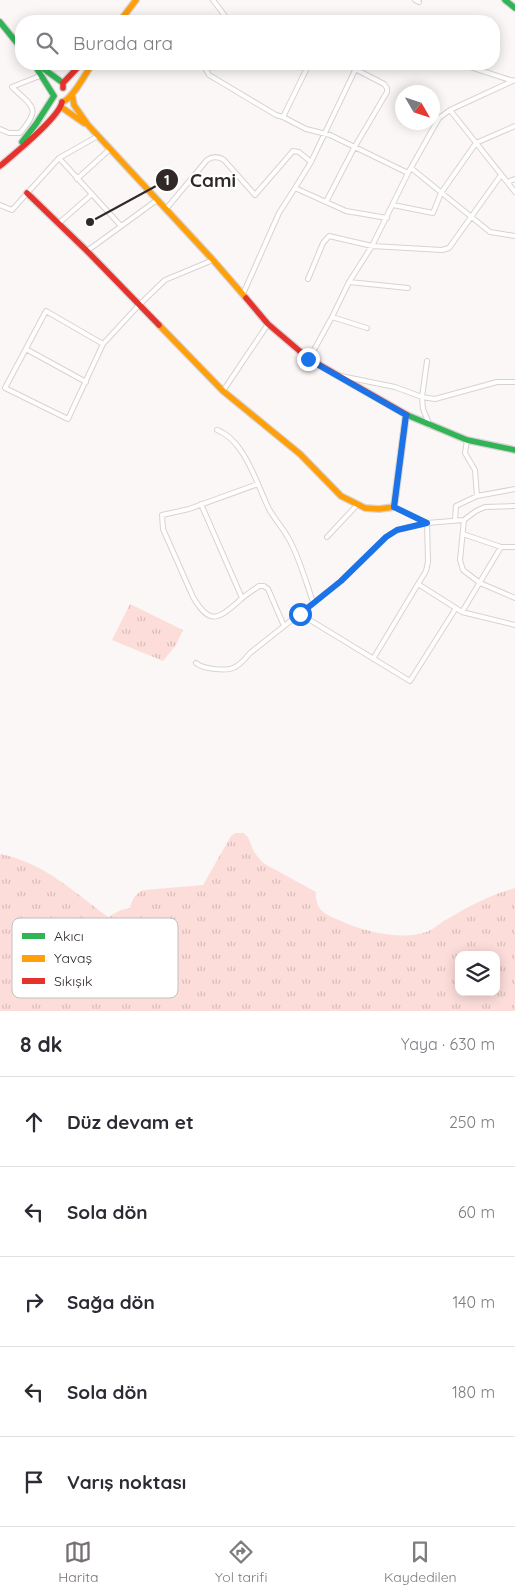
<!DOCTYPE html>
<html lang="tr">
<meta charset="utf-8">
<style>
:root{--surface:#fff;--page:#f2f2f3;--text:#2b2b33;--muted:#7c7c81;--line:#e1e1e2;--accent:#777170}
body{margin:0;font-family:Quicksand,sans-serif;background:var(--page);color:var(--text)}
.controls{position:absolute;right:15px;bottom:15px;display:grid;overflow:hidden;border-radius:10px;box-shadow:0 2px 12px #0003}
.controls button{width:45px;height:45px;display:grid;place-items:center;padding:0;border:0;border-bottom:1px solid var(--line);background:var(--surface);color:var(--text);font:25px sans-serif}
.compass{position:absolute;left:395px;top:85px;width:45px;height:45px;border-radius:50%;background:var(--surface);box-shadow:0 2px 12px #0003;rotate:129deg}
.stop{position:absolute;width:15px;height:15px;margin:-11px;border:4px solid #1a73e8;border-radius:50%;background:#fff}
.stop.end{background:#1a73e8;border-color:#fff;box-shadow:0 1px 5px #0008}
.list{margin:0;padding:0;list-style:none}
h2{display:flex;justify-content:space-between;align-items:center;height:65px;margin:0;padding:0 20px;font-size:21px}
h2 small{font-size:16px;font-weight:400;color:var(--muted)}
.list li{display:grid;grid-template-columns:32px 1fr auto;gap:15px;align-items:center;box-sizing:border-box;height:90px;padding:0 20px;border-top:1px solid var(--line)}
.list b{display:block;font-size:19px;white-space:nowrap}
.list em{font-size:16px;font-style:normal;color:var(--muted)}
.icon{flex:none;width:28px;height:28px;fill:none;stroke:currentColor;stroke-width:2;stroke-linecap:round;stroke-linejoin:round}
.map{position:relative;flex:none;width:515px;height:1011px;overflow:hidden}
.search{position:absolute;background:var(--surface);box-shadow:0 2px 12px #0003;left:15px;right:15px;top:15px;height:55px;display:flex;align-items:center;gap:12px;box-sizing:border-box;padding:0 18px;border-radius:20px;color:var(--muted);font-size:19px}
.sheet{height:515px;background:var(--surface)}
nav{display:flex;justify-content:space-around;align-items:center;box-sizing:border-box;height:70px;border-top:1px solid var(--line);background:var(--surface);font-size:14px;color:var(--muted)}
nav a{display:grid;justify-items:center;gap:2px}
nav .on{color:var(--accent)}
.map>svg:first-child{display:block}
.grass{fill:url(#grass-tufts);fill-rule:evenodd}
.lines{fill:none;stroke-linecap:round;stroke-linejoin:round}
.street-casing{stroke:#d8d3d2;stroke-width:6}
.fast-casing{stroke:#d8d3d2;stroke-width:8}
.slow-casing{stroke:#d8d3d2;stroke-width:8}
.jam-casing{stroke:#d8d3d2;stroke-width:8}
.street{stroke:#fffefe;stroke-width:4}
.fast{stroke:#30b455;stroke-width:5.5}
.slow{stroke:#ff9f0a;stroke-width:5.5}
.jam{stroke:#e5322d;stroke-width:5.5}
.route{stroke:#1a73e8;stroke-width:6}
.key{fill:#fff;stroke:#c1bfbe;stroke-width:1}
.key-label{font-size:14px;fill:#302928}
.leader{fill:none;stroke:#302928;stroke-width:2}
.callout-dot{fill:#302928;stroke:#fff;stroke-width:2}
.mark-label{font-size:15px;text-anchor:middle;font-weight:bold;fill:#fff}
.callout-label{font-size:19px;text-anchor:middle;font-weight:bold;fill:#302928;stroke:#fff;stroke-width:4.5;stroke-linejoin:round;paint-order:stroke}
</style>
<div class="map">
<svg width="515" height="1011" viewBox="0 0 515 1011">
<defs>
<pattern id="grass-tufts" width="24" height="20" patternUnits="userSpaceOnUse" patternTransform="scale(1.25)"><rect width="24" height="20" fill="#fcddd9"/><path d="M3 7l-1-3M5 7V3M7 7l1-3M15 17l-1-3M17 17v-4M19 17l1-3" fill="none" stroke="#d8beba"/></pattern>
</defs>
<rect width="100%" height="100%" fill="#fcf7f7"/>
<path class="grass" d="M 130,604 L 183,630 L 176,645 L 163,661 L 112,640 Z
M 235,833 L 243,833 L 248,837 L 254,852 L 263,863 L 316,892 C 315,911 326,915 341,921 C 363,931 399,940 423,933 C 432,931 441,922 449,918 C 469,906 492,894 515,888 L 515,1011 L 0,1011 L 0,854 C 43,862 74,892 108,917 L 121,910 L 130,908 C 132,899 136,893 144,890 L 203,885 L 231,836 ZM 459,955 L 496,955 L 496,992 L 459,992 Z"/>
<g class="lines">
<g class="street-casing">
<path id="street" d="M 213,0 L 228,20 L 227,21
M 415,0 L 419,2
M 205,64 L 205,68 L 209,75 L 276,115 L 283,117 L 306,129 L 330,135 L 408,173
M 358,64 L 311,162 L 295,188 L 346,211 L 387,218
M 461,64 L 513,81
M 450,110 L 515,192
M 283,117 L 309,64
M 0,129 L 9,133 L 20,133 C 41,108 34,108 12,87 L 42,75
M 59,158 L 121,226
M 411,168 L 490,232 L 515,236
M 77,179 L 110,149
M 507,182 L 515,179
M 326,202 L 354,148 L 387,92 L 387,88 L 384,84 L 355,69
M 0,205 L 12,210 L 59,158 L 98,136
M 393,205 L 433,213 L 441,193 L 476,143 L 515,126
M 166,209 L 207,160 C 213,156 218,156 224,160 L 255,195 L 293,151 L 299,152 L 311,162
M 58,224 L 91,195
M 87,251 L 157,200
M 308,279 L 323,243 L 329,236 L 372,246 L 442,250 L 449,248 L 501,175
M 349,282 L 408,288
M 243,294 L 279,213 L 295,188
M 332,317 L 367,328
M 103,344 L 46,311 L 5,388 L 68,419 L 103,344 L 139,305 L 165,280 L 213,260
M 26,349 L 86,382
M 309,359 L 332,317 L 349,282 L 372,246 L 408,173 L 439,118 L 450,110 L 515,80
M 427,361 L 422,397 L 423,409 L 430,426
M 341,376 L 395,387 L 422,397 L 435,399 L 497,382 L 515,382
M 223,391 L 268,324
M 217,430 C 245,440 257,485 269,509 C 275,520 284,529 290,541 C 300,560 306,582 313,602
M 467,440 L 465,453 L 475,470 L 477,496
M 258,484 L 189,509 L 162,515 L 163,529 L 193,597 C 210,626 218,619 239,601 C 245,595 252,591 259,586 L 264,586 L 268,589 L 284,626
M 201,504 L 242,598
M 394,507 L 427,523 L 464,520 L 476,511 L 485,507 L 515,506
M 455,520 L 456,506 L 477,496 L 515,489
M 464,520 L 460,560 L 463,570 L 480,583 L 515,598
M 463,534 L 501,547 L 515,547
M 327,537 L 357,505
M 462,612 L 501,547
M 300,614 L 410,681 L 456,608
M 373,659 L 418,584
M 196,663 C 203,669 227,672 235,667 C 241,664 246,658 250,653 L 341,581 L 386,537 L 397,530 L 427,523 L 428,562 L 426,571 L 418,584 L 462,612 L 515,625"/>
</g>
<g class="fast-casing">
<path id="fast" d="M 505,0 L 515,8
M 0,22 L 21,48
M 34,64 L 54,96
M 37,64 L 63,83
M 22,142 L 36,124 L 54,96
M 407,415 L 467,440 L 515,450"/>
</g>
<g class="slow-casing">
<path id="slow" d="M 120,21 L 136,0
M 72,94 L 74,105 L 88,125 L 213,260 L 246,298
M 62,102 C 72,100 86,73 92,64
M 61,107 L 84,123
M 159,325 L 223,391 L 300,454 L 341,496 L 365,508 L 379,509 L 394,507 L 406,415"/>
</g>
<g class="jam-casing">
<path id="jam" d="M 63,88 L 63,83 L 81,64
M 0,166 C 14,154 59,118 62,102
M 27,193 L 87,251 L 159,325
M 246,298 L 268,324 L 309,359 L 407,415"/>
</g>
<use href="#street" class="street"/>
<use href="#fast" class="fast"/>
<use href="#slow" class="slow"/>
<use href="#jam" class="jam"/>
</g>
<g class="lines">
<path class="route" d="M 300,614 L 341,581 L 386,537 L 397,530 L 427,523 L 394,507 L 406,415 L 308,359"/>
</g>
<rect x="12" y="918" width="166" height="80" rx="8" class="key"/>
<rect x="22" y="933" width="23" height="6" fill="#30b455"/>
<rect x="22" y="955" width="23" height="7" fill="#ff9f0a"/>
<rect x="22" y="978" width="23" height="6" fill="#e5322d"/>
<g class="key-label">
<text x="54" y="941">Akıcı</text>
<text x="54" y="963">Yavaş</text>
<text x="54" y="986">Sıkışık</text>
</g>
<path class="leader" d="M90 222L167 180"/>
<g class="callout-dot">
<circle cx="90" cy="222" r="5"/>
<circle cx="167" cy="180" r="12"/>
</g>
<g class="mark-label">
<text x="167" y="185">1</text>
</g>
<g class="callout-label">
<text x="213" y="187">Cami</text>
</g>
</svg>
<div class="controls">
<button><svg class="icon" aria-label="layers" viewBox="0 0 24 24"><path d="M12 4l9 5-9 5-9-5zM3 14l9 5 9-5"/></svg></button>
</div>
<svg class="compass" viewBox="-18 -18 36 36"><path d="M0-13l5 13h-10z" fill="#e53935"/><path d="M0 13l5-13h-10z" fill="#7c7c81"/></svg>
<div class="stop" style="left:300px;top:614px"></div>
<div class="stop end" style="left:308px;top:359px"></div>
<div class="search"><svg class="icon" aria-label="search" viewBox="0 0 24 24"><circle cx="10" cy="10" r="6"/><path d="M15 15l6 6"/></svg>Burada ara</div>
</div>
<section class="sheet">
<h2>8 dk<small>Yaya · 630 m</small></h2>
<ul class="list">
<li><svg class="icon" aria-label="ahead" viewBox="0 0 24 24"><path d="M12 20V5M6 11l6-6 6 6"/></svg><div><b>Düz devam et</b></div><em>250 m</em></li>
<li><svg class="icon" aria-label="left" viewBox="0 0 24 24"><path d="M17 20v-9H6M10 6l-5 5 5 5"/></svg><div><b>Sola dön</b></div><em>60 m</em></li>
<li><svg class="icon" aria-label="right" viewBox="0 0 24 24"><path d="M7 20v-9h11M14 6l5 5-5 5"/></svg><div><b>Sağa dön</b></div><em>140 m</em></li>
<li><svg class="icon" aria-label="left" viewBox="0 0 24 24"><path d="M17 20v-9H6M10 6l-5 5 5 5"/></svg><div><b>Sola dön</b></div><em>180 m</em></li>
<li><svg class="icon" aria-label="arrive" viewBox="0 0 24 24"><path d="M6 21V4h12l-3 4 3 4H6"/></svg><div><b>Varış noktası</b></div></li>
</ul>
</section>
<nav>
<a class="on"><svg class="icon" aria-label="map" viewBox="0 0 24 24"><path d="M3 6l6-2 6 2 6-2v14l-6 2-6-2-6 2zM9 4v14M15 6v14"/></svg>Harita</a>
<a><svg class="icon" aria-label="directions" viewBox="0 0 24 24"><path d="M12 3l9 9-9 9-9-9zM9 14v-3h6M13 9l2 2-2 2"/></svg>Yol tarifi</a>
<a><svg class="icon" aria-label="saved" viewBox="0 0 24 24"><path d="M7 4h10v16l-5-4-5 4z"/></svg>Kaydedilen</a>
</nav>
